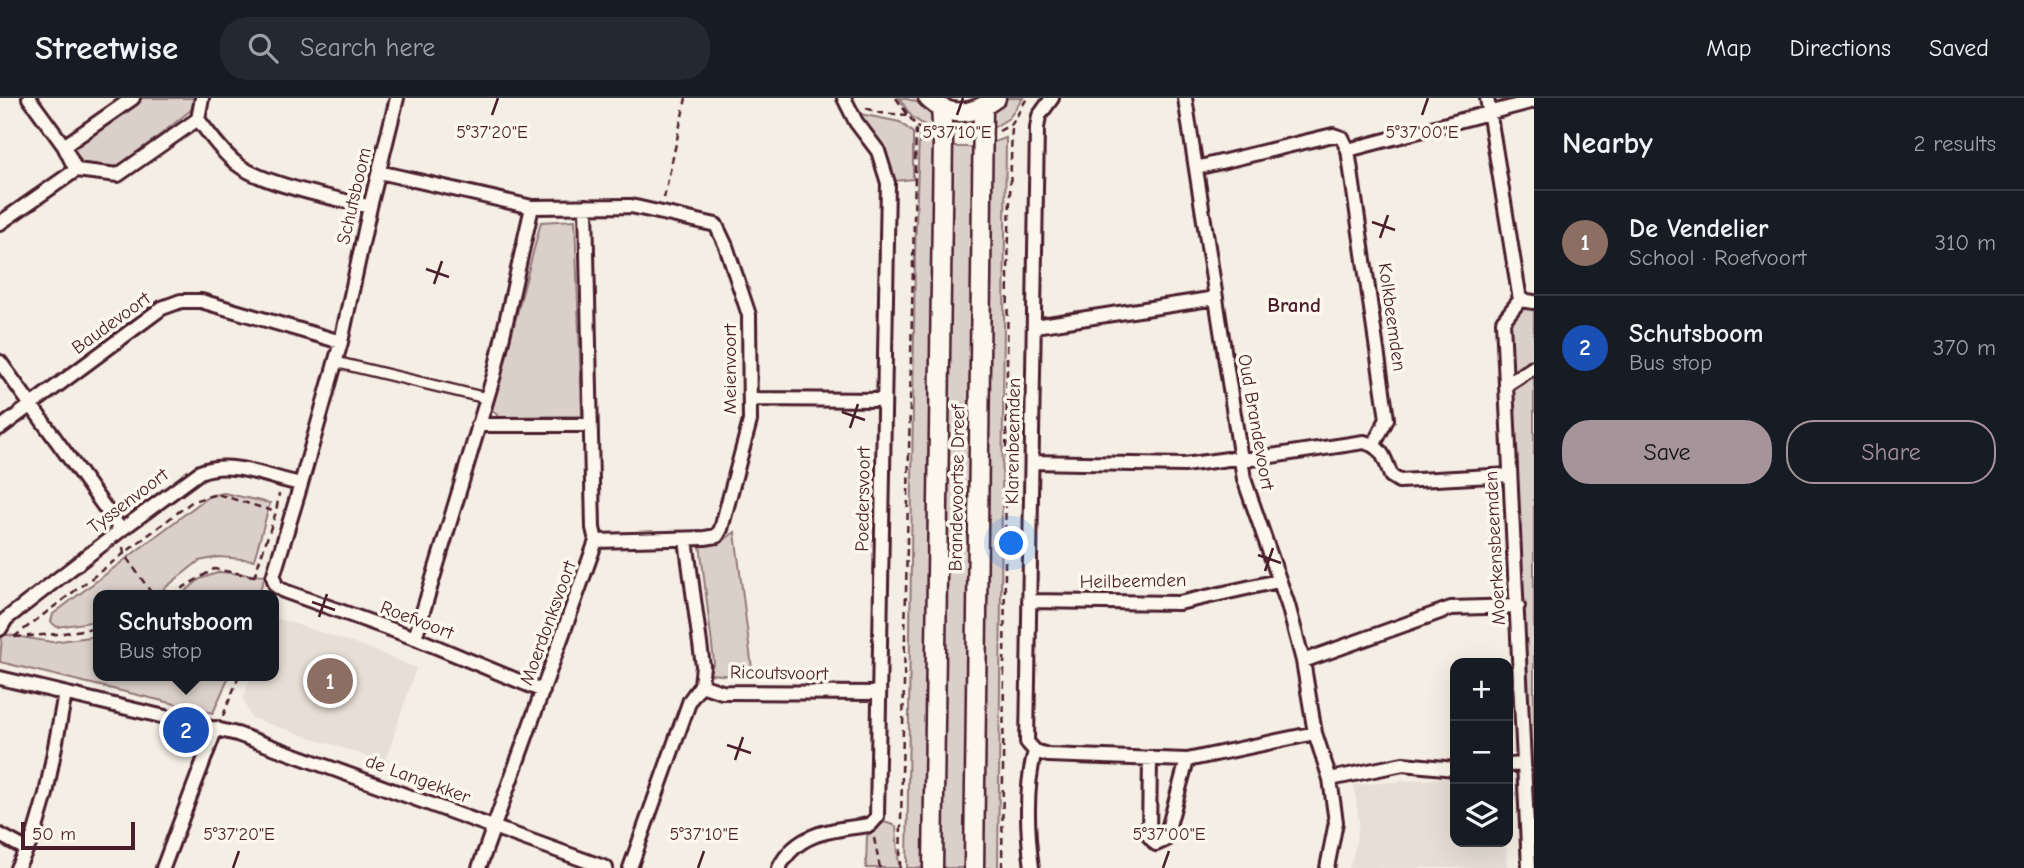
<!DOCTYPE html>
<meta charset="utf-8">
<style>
:root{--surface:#171b24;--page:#242831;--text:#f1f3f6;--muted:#9ea1a6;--line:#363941;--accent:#a6949b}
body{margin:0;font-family:"Comic Neue",sans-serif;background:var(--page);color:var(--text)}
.controls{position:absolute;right:21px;bottom:21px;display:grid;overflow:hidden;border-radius:14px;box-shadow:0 7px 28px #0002}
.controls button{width:63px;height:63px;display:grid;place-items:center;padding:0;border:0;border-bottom:2px solid var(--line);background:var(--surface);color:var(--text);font:35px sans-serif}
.scale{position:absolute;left:21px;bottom:18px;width:114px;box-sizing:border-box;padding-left:7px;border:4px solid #4a1f2b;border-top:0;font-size:19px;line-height:24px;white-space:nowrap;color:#4a1f2b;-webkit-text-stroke:5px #fbf7ec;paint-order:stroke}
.you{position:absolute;left:1012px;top:446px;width:24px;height:24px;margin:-18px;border:5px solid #fff;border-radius:50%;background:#1a73e8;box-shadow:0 0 0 10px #1a73e833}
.badge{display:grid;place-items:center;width:46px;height:46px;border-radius:50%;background:var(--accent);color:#fff;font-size:23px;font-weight:700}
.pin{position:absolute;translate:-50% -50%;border:4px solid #fff;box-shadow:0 2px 7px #0006}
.popup{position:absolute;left:93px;top:492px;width:186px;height:91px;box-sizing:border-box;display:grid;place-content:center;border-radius:14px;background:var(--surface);filter:drop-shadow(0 2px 5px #0005);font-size:23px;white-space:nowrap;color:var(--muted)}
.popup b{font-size:26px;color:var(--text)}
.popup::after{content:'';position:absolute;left:50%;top:100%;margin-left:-14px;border:14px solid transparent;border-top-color:var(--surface)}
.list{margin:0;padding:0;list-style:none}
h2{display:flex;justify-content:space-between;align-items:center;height:91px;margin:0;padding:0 28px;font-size:30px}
h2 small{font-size:23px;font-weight:400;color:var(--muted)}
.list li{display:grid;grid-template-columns:46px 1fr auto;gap:21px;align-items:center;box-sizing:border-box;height:105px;padding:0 28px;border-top:2px solid var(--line)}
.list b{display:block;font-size:26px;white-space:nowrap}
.list p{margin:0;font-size:23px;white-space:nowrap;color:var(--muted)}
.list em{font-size:23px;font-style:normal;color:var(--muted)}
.actions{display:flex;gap:14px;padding:21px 28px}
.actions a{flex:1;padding:16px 0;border:2px solid var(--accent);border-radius:28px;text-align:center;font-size:24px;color:var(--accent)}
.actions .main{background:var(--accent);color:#111}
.icon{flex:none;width:38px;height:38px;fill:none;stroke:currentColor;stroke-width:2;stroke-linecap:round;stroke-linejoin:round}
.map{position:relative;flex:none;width:1534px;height:770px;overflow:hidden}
header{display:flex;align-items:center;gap:42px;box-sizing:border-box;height:98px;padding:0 35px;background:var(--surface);border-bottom:2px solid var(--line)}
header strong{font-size:33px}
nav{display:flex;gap:38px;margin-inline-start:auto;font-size:24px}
.search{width:490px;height:63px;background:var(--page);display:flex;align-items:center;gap:18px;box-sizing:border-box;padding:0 24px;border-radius:28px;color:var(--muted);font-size:26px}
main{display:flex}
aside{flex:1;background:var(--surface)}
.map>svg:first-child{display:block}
.built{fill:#e7dfd6}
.green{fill:#dbd0c9;stroke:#92787a;stroke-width:2}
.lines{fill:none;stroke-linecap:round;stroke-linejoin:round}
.pedestrian-casing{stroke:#4a1f2b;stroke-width:14}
.minor-casing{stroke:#4a1f2b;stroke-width:18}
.secondary-casing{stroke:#4a1f2b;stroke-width:23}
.path{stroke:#4a1f2b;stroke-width:2.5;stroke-dasharray:7 5;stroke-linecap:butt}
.pedestrian{stroke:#fbf7ec;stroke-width:9}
.minor{stroke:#fbf7ec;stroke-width:12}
.secondary{stroke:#fbf7ec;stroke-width:18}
.ticks{fill:none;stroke:#4a1f2b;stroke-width:2.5}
.labels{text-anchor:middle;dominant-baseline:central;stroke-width:7;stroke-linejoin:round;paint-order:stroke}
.street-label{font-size:19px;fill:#4a1f2b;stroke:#fbf7ec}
.neighbourhood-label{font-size:21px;font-weight:bold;fill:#4a1f2b;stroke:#fbf7ec}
.ticks-label{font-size:18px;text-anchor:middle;fill:#4a1f2b;stroke:#fbf7ec;stroke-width:7;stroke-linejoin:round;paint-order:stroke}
</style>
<header>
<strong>Streetwise</strong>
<div class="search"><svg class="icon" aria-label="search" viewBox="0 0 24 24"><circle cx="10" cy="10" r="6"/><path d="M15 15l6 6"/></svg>Search here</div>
<nav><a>Map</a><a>Directions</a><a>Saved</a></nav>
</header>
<main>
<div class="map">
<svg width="1534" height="770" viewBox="0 0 1534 770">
<rect width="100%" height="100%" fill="#f4eee4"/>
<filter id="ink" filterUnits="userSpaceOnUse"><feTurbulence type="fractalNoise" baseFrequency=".0143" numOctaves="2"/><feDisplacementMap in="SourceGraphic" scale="14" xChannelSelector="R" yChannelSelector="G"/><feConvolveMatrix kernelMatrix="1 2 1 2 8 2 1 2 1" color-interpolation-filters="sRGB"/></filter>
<g filter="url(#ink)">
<path class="built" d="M 274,519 L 368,550 L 416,570 L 385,664 L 251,620 L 243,601 L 251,578 L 274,578 Z
M 1455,679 L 1455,744 L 1506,744 L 1507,770 L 1349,770 L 1354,755 L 1359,723 L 1354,687 Z"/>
<path class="green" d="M 140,0 L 195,0 L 191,12 L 115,73 L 86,69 L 72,50 Z
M 899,0 C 922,1 933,14 938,36 L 912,19 Z
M 1005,0 L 1023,0 L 1009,20 L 988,33 L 991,15 Z
M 860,16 L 900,24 L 913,35 L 913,81 L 894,83 L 882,50 L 861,22 Z
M 919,38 L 938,45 L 929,770 L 907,770 L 915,155 Z
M 1006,40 L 998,770 L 978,770 L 988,46 Z
M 948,49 L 979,49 L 969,770 L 936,770 Z
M 575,122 L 582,318 L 499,319 L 492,312 L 541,124 Z
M 1522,208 L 1534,210 L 1534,262 L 1512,277 L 1509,225 Z
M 1534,278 L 1534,770 L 1511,298 L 1515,290 Z
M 224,395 L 270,405 L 254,462 L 219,459 L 199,463 L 156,497 L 99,497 L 98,523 L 57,529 L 51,524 L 53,516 L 209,398 Z
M 735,434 L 753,579 L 709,576 L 714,564 L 700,446 L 720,445 Z
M 220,474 L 265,478 L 258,497 L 181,497 L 200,481 Z
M 2,536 L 52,544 L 98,538 L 99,578 L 229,578 L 213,615 L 0,564 Z
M 884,724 L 896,728 L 899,770 L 866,770 L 867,738 Z"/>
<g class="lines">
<g class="pedestrian-casing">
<path id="pedestrian" d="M 335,264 L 486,300"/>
</g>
<g class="minor-casing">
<path id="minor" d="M 29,0 L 64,48
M 202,0 L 198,21 C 210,37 222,54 237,66 C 263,87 336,100 370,109
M 397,0 L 370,109 L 341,244 L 301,386 L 273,479 L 276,488 L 284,493 L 415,540 L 543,593
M 1185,0 L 1244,381 L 1288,507 L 1303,563 L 1315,635 L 1330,681 L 1336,724 L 1327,770
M 1487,0 L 1520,202 L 1503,223 L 1529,770
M 1348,52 L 1387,321 L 1374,346
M 1196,70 L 1333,37 L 1342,40 L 1348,52 L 1534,3
M 76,72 L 64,48 L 133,0
M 379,74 L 532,109 L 631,108 L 716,127 L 726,148 L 749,217 L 750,323 L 721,431 L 717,438 L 705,440 L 596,443
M 0,125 L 76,72 L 118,77 L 198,21
M 1520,202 L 1534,204
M 1035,228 L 1216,200
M 0,264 L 121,432
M 1506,287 L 1534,269
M 750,301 L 884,302
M 478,327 L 590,327
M 0,330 L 162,210 L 181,203 L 201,203 L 341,244
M 1032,364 L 1184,367 L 1228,361 L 1251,361 L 1364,344 C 1383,349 1385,361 1391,378 L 1399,383 L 1510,377
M 686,442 L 703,568 L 701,587 L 722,594 L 879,595
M 1029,503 L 1179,505 L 1278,483
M 0,531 L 6,521 L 121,432 L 200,374 C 232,361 269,380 301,386
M 415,540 L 494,277 L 532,109
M 1303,563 L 1451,510 L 1518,508
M 0,580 L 237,636 L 606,770
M 1035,653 L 1048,657 L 1187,662 L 1315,635
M 1150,660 L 1149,738 L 1156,746 L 1165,742 L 1187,662
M 1508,667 L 1524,666
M 1330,681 L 1403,666 L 1455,671
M 0,737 L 26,751
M 17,770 L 34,737 L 46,696 L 65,596
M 163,770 L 216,630
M 479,770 L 596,443 L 593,430 L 586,108
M 630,770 L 690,602 L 701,587
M 779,770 C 797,733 834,732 870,727 L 877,719 L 888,85 L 878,53 L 856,24 L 844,0
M 1032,770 C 1027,732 1025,690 1035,653 L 1027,644 L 1037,30 L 1039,18 L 1052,0"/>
</g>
<g class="secondary-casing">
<path id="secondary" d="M 928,0 C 949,21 974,17 996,0
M 933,770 L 943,40 L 941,10
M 974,770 L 983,10"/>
</g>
<path class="path" d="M 896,0 L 916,28 L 925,34
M 866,10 L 880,15 L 907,17
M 999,33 L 1012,26 L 1027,0
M 664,100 L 686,0
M 123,449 L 124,456 L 153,497
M 254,479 L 276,414 L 279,396
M 171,497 L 214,471 L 259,479
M 14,539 L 193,403 L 217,396 L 276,414
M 15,539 L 58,536 L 99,529
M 223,618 L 239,578
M 874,740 L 880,770
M 900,770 L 916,28
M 1002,770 L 1008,171 L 1012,26"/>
<use href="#pedestrian" class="pedestrian"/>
<use href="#minor" class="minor"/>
<use href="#secondary" class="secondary"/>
</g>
</g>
<path class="ticks" d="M 492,17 L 498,0M 957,17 L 963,0M 1422,17 L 1428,0M 1372,124 L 1395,132M 1380,140 L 1388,117M 426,171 L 449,179M 434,186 L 442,163M 842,314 L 865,322M 850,330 L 858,306M 1258,457 L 1281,465M 1265,473 L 1273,450M 312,504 L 335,512M 319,519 L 327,496M 727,647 L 751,655M 735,662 L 743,639M 233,770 L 239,753M 698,770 L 704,753M 1163,770 L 1169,753"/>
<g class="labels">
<g class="street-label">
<text transform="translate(354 98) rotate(-77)">Schutsboom</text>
<text transform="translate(1392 219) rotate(82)">Kolkbeemden</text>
<text transform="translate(111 225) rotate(-36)">Baudevoort</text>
<text transform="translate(730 271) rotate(-90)">Meienvoort</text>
<text transform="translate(1256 324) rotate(80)">Oud Brandevoort</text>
<text transform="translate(1013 343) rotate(-89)">Klarenbeemden</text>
<text transform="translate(957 390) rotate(-89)">Brandevoortse Dreef</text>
<text transform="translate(863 401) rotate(-89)">Poedersvoort</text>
<text transform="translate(128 403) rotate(-37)">Tyssenvoort</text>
<text transform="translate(1495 450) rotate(-93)">Moerkensbeemden</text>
<text transform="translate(1133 483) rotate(-1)">Heilbeemden</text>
<text transform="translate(417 522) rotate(21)">Roefvoort</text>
<text transform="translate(548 525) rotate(-70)">Moerdonksvoort</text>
<text transform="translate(779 575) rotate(1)">Ricoutsvoort</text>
<text transform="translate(418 681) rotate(20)">de Langekker</text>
</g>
<g class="neighbourhood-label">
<text x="1294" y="207">Brand</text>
</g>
</g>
<g class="ticks-label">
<text x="957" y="40">5°37'10"E</text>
<text x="492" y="40">5°37'20"E</text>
<text x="1422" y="40">5°37'00"E</text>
<text x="239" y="742">5°37'20"E</text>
<text x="704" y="742">5°37'10"E</text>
<text x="1169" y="742">5°37'00"E</text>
</g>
</svg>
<div class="controls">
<button>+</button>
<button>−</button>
<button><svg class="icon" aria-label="layers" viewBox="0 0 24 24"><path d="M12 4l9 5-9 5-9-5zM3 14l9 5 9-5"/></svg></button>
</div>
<div class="scale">50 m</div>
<div class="you"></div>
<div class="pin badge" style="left:330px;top:583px;background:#8d6e63">1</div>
<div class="pin badge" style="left:186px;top:632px;background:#1a4fb4">2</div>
<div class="popup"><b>Schutsboom</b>Bus stop</div>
</div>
<aside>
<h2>Nearby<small>2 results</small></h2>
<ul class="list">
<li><span class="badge" style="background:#8d6e63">1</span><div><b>De Vendelier</b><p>School · Roefvoort</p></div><em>310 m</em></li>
<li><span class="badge" style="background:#1a4fb4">2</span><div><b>Schutsboom</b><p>Bus stop</p></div><em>370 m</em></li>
</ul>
<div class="actions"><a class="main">Save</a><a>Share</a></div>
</aside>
</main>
